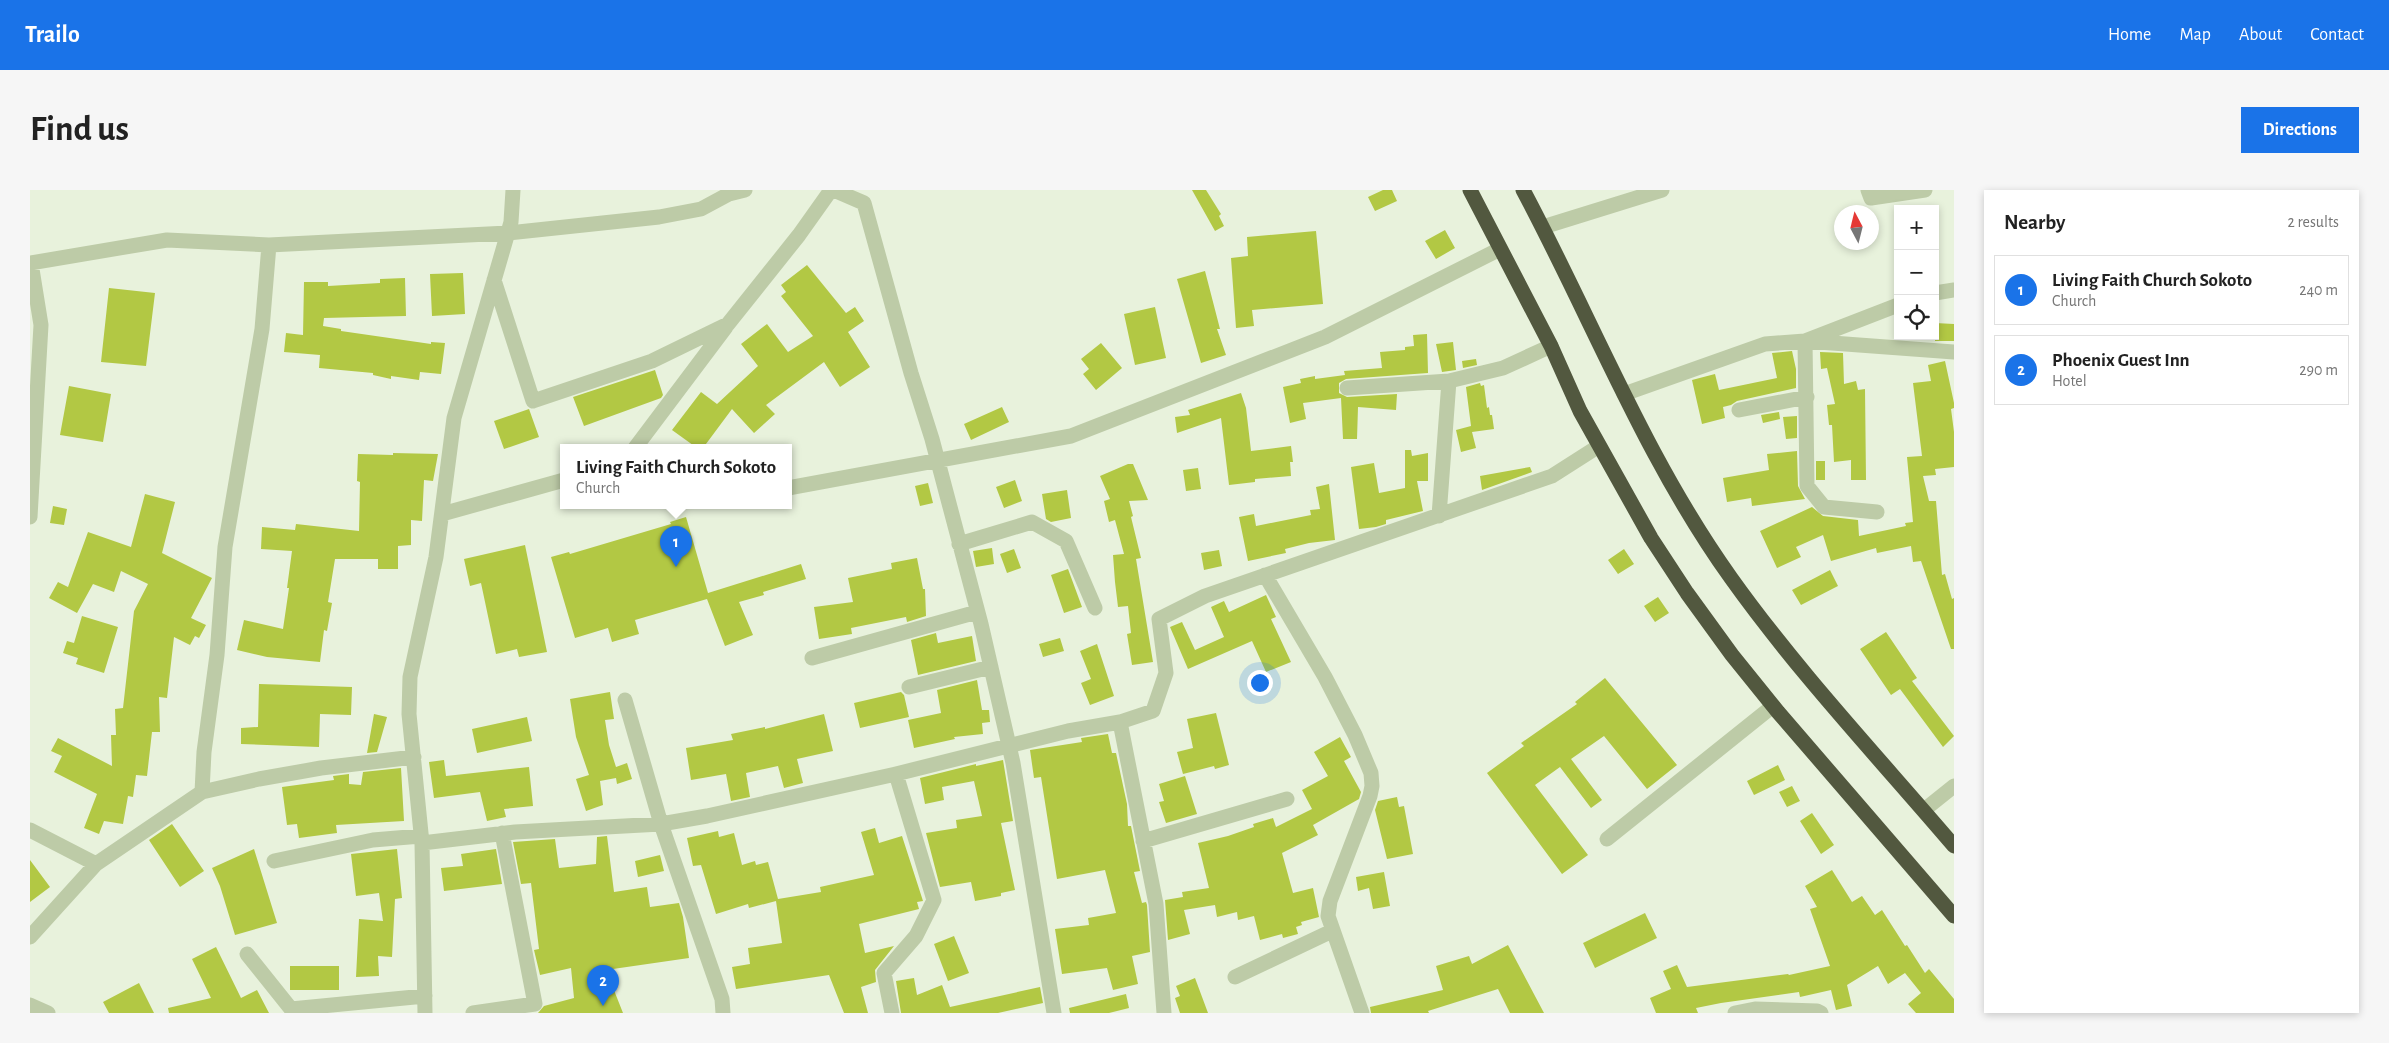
<!DOCTYPE html>
<meta charset="utf-8">
<style>
:root{--surface:#fff;--page:#f6f6f6;--text:#222;--muted:#767676;--line:#e0e0e0;--accent:#1a73e8}
body{margin:0;font-family:"Alegreya Sans",sans-serif;background:var(--page);color:var(--text)}
.controls{position:absolute;right:15px;top:15px;display:grid;overflow:hidden;border-radius:0px;box-shadow:0 2px 8px #0003}
.controls button{width:45px;height:45px;display:grid;place-items:center;padding:0;border:0;border-bottom:1px solid var(--line);background:var(--surface);color:var(--text);font:25px sans-serif}
.compass{position:absolute;left:1804px;top:15px;width:45px;height:45px;border-radius:50%;background:var(--surface);box-shadow:0 2px 8px #0003;rotate:353deg}
.you{position:absolute;left:1229px;top:492px;width:18px;height:18px;margin:-12px;border:4px solid #fff;border-radius:50%;background:#1a73e8;box-shadow:0 0 0 8px #1a73e833}
.badge{display:grid;place-items:center;width:32px;height:32px;border-radius:50%;background:var(--accent);color:#fff;font-size:16px;font-weight:700}
.pin{position:absolute;translate:-50% -41px;filter:drop-shadow(0 1px 2px #0008)}
.pin::after{content:'';position:absolute;top:26px;width:18px;height:15px;background:inherit;clip-path:polygon(0 0,100% 0,50% 100%)}
.popup{position:absolute;left:530px;top:254px;width:232px;height:65px;box-sizing:border-box;display:grid;place-content:center;border-radius:0px;background:var(--surface);filter:drop-shadow(0 1px 4px #0005);font-size:16px;white-space:nowrap;color:var(--muted)}
.popup b{font-size:19px;color:var(--text)}
.popup::after{content:'';position:absolute;left:50%;top:100%;margin-left:-10px;border:10px solid transparent;border-top-color:var(--surface)}
.list{margin:0;padding:0;list-style:none}
h2{display:flex;justify-content:space-between;align-items:center;height:65px;margin:0;padding:0 20px;font-size:21px}
h2 small{font-size:16px;font-weight:400;color:var(--muted)}
.list li{display:grid;grid-template-columns:32px 1fr auto;gap:15px;align-items:center;box-sizing:border-box;height:70px;margin:0 10px 10px;padding:0 10px;border:1px solid var(--line);border-radius:0px}
.list b{display:block;font-size:19px;white-space:nowrap}
.list p{margin:0;font-size:16px;white-space:nowrap;color:var(--muted)}
.list em{font-size:16px;font-style:normal;color:var(--muted)}
.icon{flex:none;width:28px;height:28px;fill:none;stroke:currentColor;stroke-width:2;stroke-linecap:round;stroke-linejoin:round}
.map{position:relative;flex:none;width:1924px;height:823px;overflow:hidden;border-radius:0px}
header{display:flex;align-items:center;gap:30px;box-sizing:border-box;height:70px;padding:0 25px;background:var(--accent);color:#fff}
header strong{font-size:24px}
nav{display:flex;gap:28px;margin-inline-start:auto;font-size:18px}
.intro{display:flex;align-items:center;justify-content:space-between;box-sizing:border-box;height:120px;padding:0 30px}
h1{margin:0;font-size:35px}
.button{padding:12px 22px;border-radius:0px;background:var(--accent);color:#fff;font-size:18px;font-weight:700}
main{display:flex;gap:30px;padding:0 30px}
aside{flex:1;background:var(--surface);border-radius:0px;box-shadow:0 2px 8px #0003}
.map>svg:first-child{display:block}
.building{fill:#b2c844}
.lines{fill:none;stroke-linecap:round;stroke-linejoin:round}
.minor{stroke:#bdcba7;stroke-width:15}
.highway{stroke:#52583f;stroke-width:15}
</style>
<header>
<strong>Trailo</strong>
<nav><a>Home</a><a>Map</a><a>About</a><a>Contact</a></nav>
</header>
<div class="intro"><h1>Find us</h1><a class="button">Directions</a></div>
<main>
<div class="map">
<svg width="1924" height="823" viewBox="0 0 1924 823">
<rect width="100%" height="100%" fill="#e8f2dc"/>
<path class="building" d="M 1162,0 L 1176,0 L 1191,24 L 1189,26 L 1194,36 L 1185,41 Z
M 1353,0 L 1362,0 L 1367,11 L 1345,21 L 1338,7 Z
M 1415,40 L 1425,58 L 1406,69 L 1395,51 Z
M 1286,41 L 1293,114 L 1222,120 L 1224,136 L 1206,138 L 1201,68 L 1218,66 L 1217,47 Z
M 777,75 L 816,123 L 825,117 L 834,131 L 818,142 L 840,177 L 810,197 L 794,172 L 736,215 L 745,224 L 724,243 L 702,219 L 673,258 L 667,258 L 642,240 L 671,202 L 687,214 L 728,176 L 711,154 L 737,134 L 758,162 L 783,146 L 751,106 L 756,102 L 751,95 Z
M 1175,81 L 1190,139 L 1187,139 L 1196,165 L 1171,173 L 1147,89 Z
M 433,83 L 435,124 L 402,126 L 400,84 Z
M 375,88 L 376,126 L 294,128 L 293,136 L 311,139 L 311,141 L 401,154 L 401,152 L 415,153 L 411,184 L 390,182 L 389,190 L 361,186 L 361,189 L 343,185 L 343,183 L 289,178 L 290,165 L 254,162 L 256,143 L 273,145 L 274,92 L 298,92 L 298,96 L 350,93 L 350,89 Z
M 79,98 L 125,103 L 116,176 L 71,172 Z
M 1125,117 L 1136,168 L 1105,175 L 1094,124 Z
M 1905,133 L 1924,134 L 1924,151 L 1905,151 Z
M 1397,144 L 1398,183 L 1316,189 L 1309,193 L 1309,203 L 1317,207 L 1367,204 L 1366,220 L 1328,217 L 1327,249 L 1313,249 L 1311,208 L 1273,213 L 1276,229 L 1260,233 L 1253,197 L 1271,193 L 1270,189 L 1285,186 L 1285,189 L 1315,185 L 1314,181 L 1352,178 L 1350,162 L 1375,160 L 1375,157 L 1384,156 L 1383,145 Z
M 1423,152 L 1426,180 L 1412,182 L 1406,154 Z
M 1071,153 L 1092,178 L 1066,200 L 1053,184 L 1059,179 L 1051,169 Z
M 1762,161 L 1766,179 L 1766,198 L 1707,211 L 1701,215 L 1693,217 L 1695,228 L 1672,234 L 1662,190 L 1685,184 L 1689,200 L 1747,188 L 1742,163 Z
M 1790,162 L 1813,163 L 1814,194 L 1826,191 L 1828,200 L 1835,199 L 1836,290 L 1821,290 L 1821,270 L 1804,272 L 1802,235 L 1799,235 L 1797,215 L 1805,214 L 1797,178 L 1791,179 Z
M 1446,169 L 1447,175 L 1433,178 L 1432,171 Z
M 1915,171 L 1924,213 L 1924,218 L 1921,219 L 1924,242 L 1924,277 L 1905,279 L 1906,285 L 1893,286 L 1899,311 L 1906,311 L 1912,385 L 1915,384 L 1922,409 L 1924,408 L 1924,459 L 1921,459 L 1891,371 L 1883,372 L 1881,356 L 1847,363 L 1846,358 L 1801,371 L 1793,345 L 1766,357 L 1771,367 L 1747,378 L 1730,341 L 1782,317 L 1793,326 L 1828,330 L 1829,346 L 1876,336 L 1875,333 L 1883,332 L 1877,267 L 1892,266 L 1883,193 L 1901,191 L 1898,175 Z
M 625,180 L 633,205 L 631,208 L 554,236 L 543,207 Z
M 1450,193 L 1451,196 L 1454,195 L 1457,218 L 1459,217 L 1460,225 L 1462,225 L 1464,239 L 1442,242 L 1446,258 L 1431,262 L 1426,240 L 1441,236 L 1436,197 Z
M 39,196 L 81,204 L 73,252 L 30,245 Z
M 1211,203 L 1216,218 L 1221,261 L 1261,256 L 1263,272 L 1260,272 L 1261,286 L 1225,289 L 1225,292 L 1199,295 L 1191,228 L 1147,243 L 1145,227 L 1160,225 L 1158,220 Z
M 972,217 L 979,232 L 941,250 L 934,234 Z
M 499,219 L 509,247 L 474,259 L 464,231 Z
M 1749,222 L 1750,229 L 1733,233 L 1731,225 Z
M 1767,226 L 1767,248 L 1756,249 L 1753,227 Z
M 1375,260 L 1381,260 L 1382,266 L 1398,263 L 1398,291 L 1387,291 L 1393,321 L 1356,330 L 1356,334 L 1346,337 L 1329,339 L 1321,277 L 1344,273 L 1349,303 L 1375,298 Z
M 1767,261 L 1768,296 L 1775,309 L 1722,316 L 1721,308 L 1697,312 L 1693,288 L 1739,280 L 1737,264 Z
M 363,263 L 408,264 L 403,291 L 394,290 L 392,331 L 381,330 L 381,355 L 368,356 L 368,379 L 348,379 L 348,369 L 305,369 L 298,412 L 302,413 L 297,441 L 294,440 L 290,472 L 237,467 L 207,460 L 214,430 L 253,439 L 259,398 L 257,398 L 262,361 L 231,359 L 232,337 L 265,340 L 266,334 L 329,341 L 330,292 L 327,291 L 328,264 L 363,265 Z
M 1786,271 L 1795,271 L 1795,290 L 1786,290 Z
M 1098,274 L 1103,274 L 1118,310 L 1099,311 L 1103,326 L 1101,327 L 1111,368 L 1106,369 L 1123,472 L 1102,475 L 1097,444 L 1101,443 L 1098,416 L 1088,417 L 1085,392 L 1083,365 L 1094,364 L 1085,330 L 1079,332 L 1074,311 L 1080,309 L 1070,286 Z
M 1500,277 L 1502,282 L 1452,300 L 1450,286 Z
M 1168,278 L 1171,299 L 1156,301 L 1153,280 Z
M 985,290 L 992,311 L 974,318 L 966,297 Z
M 898,293 L 903,313 L 890,316 L 885,296 Z
M 1299,294 L 1305,350 L 1279,353 L 1255,359 L 1256,363 L 1218,371 L 1209,327 L 1224,324 L 1226,336 L 1281,325 L 1280,320 L 1290,319 L 1286,297 Z
M 1037,300 L 1041,328 L 1021,332 L 1016,329 L 1012,304 Z
M 115,304 L 145,312 L 132,363 L 182,388 L 161,428 L 176,435 L 169,448 L 165,446 L 160,455 L 144,447 L 137,508 L 129,507 L 130,542 L 122,542 L 117,586 L 106,585 L 103,607 L 98,606 L 93,634 L 74,631 L 69,644 L 54,638 L 67,604 L 24,582 L 32,566 L 21,561 L 28,548 L 82,576 L 81,545 L 86,545 L 85,519 L 93,518 L 104,421 L 118,394 L 91,381 L 84,402 L 63,394 L 47,423 L 19,408 L 28,392 L 38,397 L 58,342 L 101,357 Z
M 23,316 L 37,319 L 34,335 L 20,333 Z
M 656,327 L 678,403 L 771,374 L 776,389 L 733,402 L 734,405 L 709,412 L 723,445 L 695,456 L 677,409 L 605,430 L 609,444 L 582,452 L 578,438 L 545,448 L 521,367 L 539,362 L 540,364 L 641,334 L 640,332 Z
M 495,355 L 517,462 L 489,467 L 487,459 L 466,464 L 451,393 L 440,396 L 434,369 Z
M 962,358 L 964,374 L 946,377 L 943,361 Z
M 984,359 L 991,378 L 977,383 L 970,364 Z
M 1594,359 L 1604,374 L 1588,384 L 1578,370 Z
M 1189,360 L 1192,376 L 1174,380 L 1171,363 Z
M 887,368 L 893,399 L 895,399 L 896,426 L 877,432 L 876,427 L 821,438 L 822,444 L 789,449 L 784,417 L 823,412 L 818,388 L 862,379 L 861,373 Z
M 1038,379 L 1052,417 L 1034,423 L 1021,385 Z
M 1800,380 L 1808,396 L 1771,415 L 1762,400 Z
M 1236,405 L 1246,427 L 1241,429 L 1261,472 L 1236,482 L 1222,451 L 1158,479 L 1140,437 L 1152,432 L 1165,460 L 1194,447 L 1181,417 L 1194,411 L 1199,422 Z
M 1628,407 L 1639,423 L 1625,432 L 1614,416 Z
M 52,426 L 88,437 L 74,483 L 46,474 L 48,468 L 33,463 L 37,451 L 44,453 Z
M 1856,442 L 1887,488 L 1882,491 L 1924,546 L 1913,557 L 1870,499 L 1861,505 L 1830,459 Z
M 906,443 L 908,453 L 942,446 L 946,471 L 888,485 L 881,450 Z
M 1030,448 L 1034,461 L 1013,467 L 1009,454 Z
M 1067,454 L 1084,506 L 1060,515 L 1051,493 L 1061,489 L 1050,461 Z
M 1575,488 L 1647,575 L 1617,599 L 1574,546 L 1541,569 L 1572,610 L 1561,618 L 1530,577 L 1505,595 L 1558,665 L 1532,684 L 1457,583 L 1494,556 L 1491,553 L 1547,514 L 1545,512 Z
M 947,490 L 952,520 L 959,520 L 960,532 L 952,533 L 953,544 L 924,547 L 925,549 L 884,558 L 878,530 L 911,523 L 907,500 Z
M 229,494 L 322,497 L 321,525 L 290,524 L 289,557 L 211,554 L 211,538 L 228,537 Z
M 580,502 L 584,529 L 575,530 L 579,555 L 586,577 L 597,573 L 602,589 L 587,594 L 586,588 L 570,591 L 573,615 L 556,621 L 546,589 L 559,585 L 546,547 L 540,509 Z
M 871,502 L 874,505 L 879,527 L 830,538 L 824,513 Z
M 1186,523 L 1199,575 L 1185,579 L 1184,576 L 1153,584 L 1147,562 L 1163,558 L 1157,529 Z
M 344,524 L 357,527 L 347,562 L 337,563 Z
M 794,524 L 803,561 L 767,569 L 773,593 L 754,598 L 748,576 L 716,583 L 720,607 L 701,611 L 696,584 L 661,590 L 656,558 L 703,550 L 701,544 L 735,537 L 735,539 Z
M 497,527 L 502,551 L 447,563 L 442,539 Z
M 1078,544 L 1082,563 L 1086,563 L 1097,614 L 1098,636 L 1101,636 L 1110,681 L 1104,682 L 1112,713 L 1116,712 L 1117,715 L 1120,762 L 1102,766 L 1108,794 L 1083,800 L 1077,778 L 1032,784 L 1025,739 L 1059,735 L 1058,728 L 1086,723 L 1075,680 L 1027,689 L 1011,587 L 1004,588 L 1000,560 L 1052,552 L 1051,548 Z
M 1310,547 L 1321,567 L 1314,571 L 1331,602 L 1329,609 L 1283,635 L 1288,645 L 1252,663 L 1263,703 L 1283,698 L 1289,727 L 1271,732 L 1272,735 L 1266,737 L 1268,744 L 1253,748 L 1252,744 L 1230,750 L 1224,726 L 1208,730 L 1207,722 L 1187,727 L 1185,715 L 1154,720 L 1160,744 L 1138,750 L 1135,710 L 1153,707 L 1152,702 L 1179,698 L 1168,653 L 1198,646 L 1224,637 L 1223,634 L 1243,628 L 1246,637 L 1282,619 L 1272,600 L 1298,586 L 1284,562 Z
M 414,570 L 416,586 L 499,577 L 503,616 L 474,619 L 476,627 L 457,631 L 450,602 L 404,608 L 399,572 Z
M 973,570 L 983,631 L 971,633 L 985,700 L 971,703 L 971,706 L 945,711 L 941,692 L 910,697 L 896,643 L 927,638 L 926,630 L 952,626 L 944,591 L 912,597 L 914,610 L 895,614 L 890,588 L 946,574 L 946,576 Z
M 1748,575 L 1755,590 L 1724,605 L 1717,591 Z
M 371,578 L 374,631 L 306,635 L 307,643 L 269,648 L 267,634 L 257,635 L 252,597 L 304,590 L 303,586 L 319,584 L 319,594 L 331,595 L 333,582 Z
M 1155,586 L 1167,624 L 1136,633 L 1129,612 L 1134,611 L 1129,594 Z
M 1762,596 L 1770,611 L 1757,617 L 1749,602 Z
M 1367,607 L 1369,617 L 1374,616 L 1383,664 L 1357,669 L 1345,620 L 1348,611 Z
M 1782,623 L 1804,655 L 1791,664 L 1770,631 Z
M 142,634 L 174,681 L 150,697 L 119,650 Z
M 845,638 L 849,653 L 872,646 L 893,711 L 887,712 L 889,719 L 829,734 L 835,763 L 864,756 L 845,780 L 846,792 L 831,797 L 838,823 L 814,823 L 799,785 L 706,799 L 702,777 L 720,774 L 718,758 L 752,753 L 746,711 L 719,718 L 718,714 L 686,724 L 671,675 L 663,676 L 657,648 L 688,641 L 689,647 L 704,643 L 712,675 L 725,671 L 726,675 L 738,672 L 748,709 L 791,702 L 790,697 L 844,685 L 831,642 Z
M 577,646 L 584,702 L 617,697 L 620,717 L 649,713 L 653,727 L 659,768 L 576,780 L 593,823 L 508,823 L 514,816 L 544,808 L 541,778 L 510,785 L 504,760 L 509,759 L 501,693 L 491,694 L 483,652 L 525,649 L 529,678 L 566,674 L 567,647 Z
M 224,659 L 247,733 L 205,745 L 190,696 L 182,678 Z
M 367,659 L 372,708 L 365,709 L 362,767 L 348,766 L 349,786 L 326,787 L 329,729 L 353,731 L 349,703 L 326,706 L 321,664 Z
M 466,659 L 472,694 L 414,701 L 411,678 L 433,676 L 431,664 Z
M 630,665 L 634,681 L 608,687 L 605,671 Z
M 0,670 L 20,697 L 0,712 Z
M 1802,680 L 1822,712 L 1832,706 L 1845,725 L 1852,720 L 1875,756 L 1877,755 L 1895,783 L 1899,779 L 1924,809 L 1924,823 L 1886,823 L 1878,814 L 1891,803 L 1875,783 L 1858,794 L 1848,776 L 1817,795 L 1822,816 L 1806,820 L 1801,800 L 1770,807 L 1769,802 L 1691,813 L 1666,818 L 1668,823 L 1626,823 L 1620,808 L 1641,799 L 1633,781 L 1647,775 L 1657,797 L 1758,784 L 1759,785 L 1800,776 L 1780,719 L 1787,717 L 1775,696 Z
M 1354,682 L 1360,716 L 1343,719 L 1339,698 L 1328,701 L 1326,687 Z
M 1615,723 L 1627,748 L 1565,778 L 1553,753 Z
M 924,746 L 939,783 L 918,791 L 904,754 Z
M 1478,755 L 1514,823 L 1480,823 L 1468,799 L 1398,821 L 1399,823 L 1341,823 L 1340,817 L 1413,800 L 1406,776 L 1439,766 L 1442,774 Z
M 186,757 L 211,808 L 227,800 L 239,823 L 139,823 L 138,818 L 181,808 L 162,769 Z
M 260,776 L 309,776 L 309,800 L 260,800 Z
M 884,788 L 887,805 L 912,795 L 920,817 L 1010,797 L 1013,813 L 968,823 L 871,823 L 866,791 Z
M 1165,788 L 1178,823 L 1150,823 L 1145,808 L 1150,806 L 1146,796 Z
M 109,793 L 124,823 L 79,823 L 73,812 Z
M 1096,804 L 1099,818 L 1079,823 L 1040,823 L 1039,818 Z"/>
<g class="lines">
<path class="minor" d="M 804,0 L 834,13 L 881,183 L 902,249 L 951,434 L 983,573 L 1024,823
M 1838,0 L 1841,8 L 1895,0
M 1513,37 L 1632,0
M 0,73 L 137,50 L 239,55 L 478,43 L 629,27 L 671,19 L 699,4 L 715,0
M 464,90 L 503,211 L 622,171 L 698,134 L 769,45 L 801,0
M 1905,103 L 1924,100
M 1317,198 L 1419,191 L 1473,178 L 1521,156
M 1594,204 L 1735,154 L 1775,151 L 1924,162
M 1709,220 L 1777,207
M 605,258 L 696,137
M 758,298 L 1041,246 L 1295,147 L 1470,59
M 1847,322 L 1794,317 L 1777,296 L 1775,151 L 1868,115
M 412,324 L 534,290
M 1409,326 L 1419,191
M 0,327 L 11,135 L 1,73
M 929,354 L 1002,332 L 1036,351 L 1065,418
M 1235,385 L 1295,487 L 1325,545 L 1341,583 L 1342,596 L 1340,606 L 1300,711 L 1298,726 L 1332,823
M 782,468 L 947,422
M 879,497 L 961,477
M 595,510 L 631,634 L 692,809 L 693,823
M 1090,532 L 1126,714 L 1134,823
M 172,602 L 174,562 L 187,465 L 195,357 L 232,139 L 239,55
M 1894,620 L 1924,596
M 0,640 L 66,674
M 1577,649 L 1743,516
M 1113,651 L 1257,609
M 392,653 L 485,642 L 631,634 L 677,626 L 866,584 L 1038,541 L 1090,532 L 1123,521 L 1136,483 L 1129,429 L 1175,406 L 1522,286 L 1569,256
M 244,671 L 343,650 L 391,646
M 0,747 L 66,674 L 172,602 L 229,589 L 291,578 L 384,567
M 217,764 L 261,819 L 395,806
M 1205,787 L 1302,741
M 0,815 L 18,823
M 395,823 L 392,653 L 379,524 L 380,487 L 406,367 L 424,228 L 481,32 L 483,0
M 443,823 L 505,814 L 472,643
M 862,823 L 854,783 L 886,746 L 904,710 L 866,584
M 1705,823 L 1725,819 L 1787,821 L 1791,823"/>
<path class="highway" d="M 1440,0 L 1521,156 L 1550,221 L 1621,348 L 1657,403 L 1702,465 L 1748,522 L 1924,726
M 1493,0 C 1562,129 1615,268 1701,388 C 1768,482 1849,568 1924,656"/>
</g>
</svg>
<div class="controls">
<button>+</button>
<button>−</button>
<button><svg class="icon" aria-label="locate" viewBox="0 0 24 24"><circle cx="12" cy="12" r="6"/><path d="M12 2v4M12 18v4M2 12h4M18 12h4"/></svg></button>
</div>
<svg class="compass" viewBox="-18 -18 36 36"><path d="M0-13l5 13h-10z" fill="#e53935"/><path d="M0 13l5-13h-10z" fill="#767676"/></svg>
<div class="you"></div>
<div class="pin badge" style="left:646px;top:377px">1</div>
<div class="popup"><b>Living Faith Church Sokoto</b>Church</div>
<div class="pin badge" style="left:573px;top:816px">2</div>
</div>
<aside>
<h2>Nearby<small>2 results</small></h2>
<ul class="list">
<li><span class="badge">1</span><div><b>Living Faith Church Sokoto</b><p>Church</p></div><em>240 m</em></li>
<li><span class="badge">2</span><div><b>Phoenix Guest Inn</b><p>Hotel</p></div><em>290 m</em></li>
</ul>
</aside>
</main>
